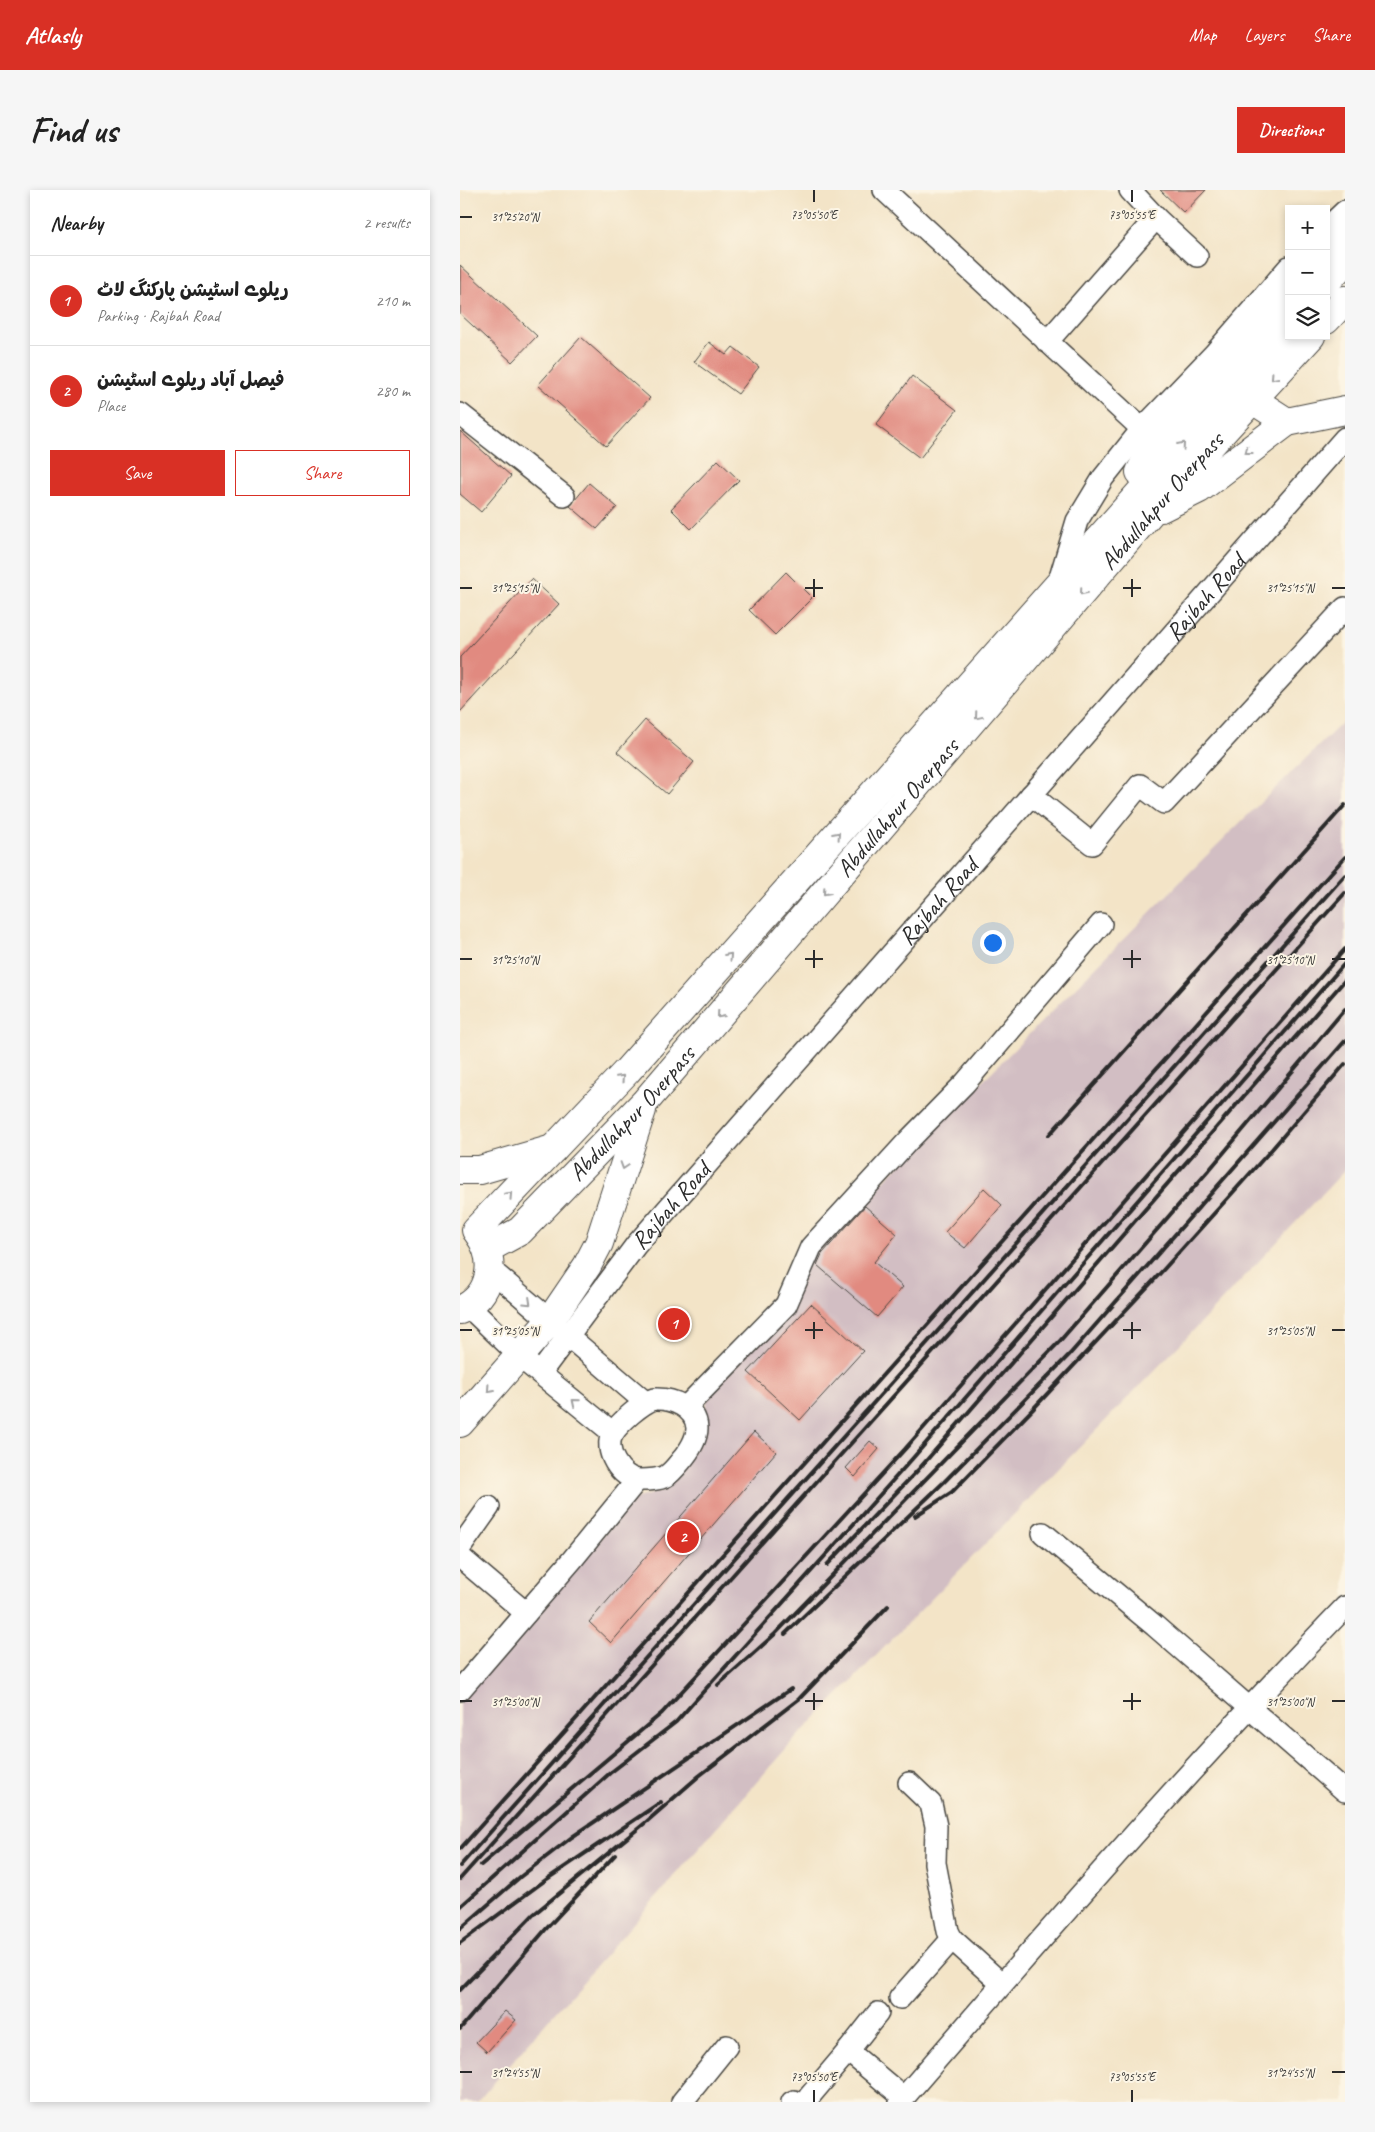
<!DOCTYPE html>
<meta charset="utf-8">
<style>
:root{--surface:#fff;--page:#f6f6f6;--text:#222;--muted:#767676;--line:#e0e0e0;--accent:#d93025}
body{margin:0;font-family:Caveat,"Playpen Sans Arabic",sans-serif;background:var(--page);color:var(--text)}
.controls{position:absolute;right:15px;top:15px;display:grid;overflow:hidden;border-radius:0px;box-shadow:0 2px 8px #0003}
.controls button{width:45px;height:45px;display:grid;place-items:center;padding:0;border:0;border-bottom:1px solid var(--line);background:var(--surface);color:var(--text);font:25px sans-serif}
.you{position:absolute;left:532px;top:752px;width:18px;height:18px;margin:-12px;border:4px solid #fff;border-radius:50%;background:#1a73e8;box-shadow:0 0 0 8px #1a73e833}
.badge{display:grid;place-items:center;width:32px;height:32px;border-radius:50%;background:var(--accent);color:#fff;font-size:16px;font-weight:700}
.pin{position:absolute;translate:-50% -50%;border:2px solid #fff;box-shadow:0 1px 5px #0006}
.list{margin:0;padding:0;list-style:none}
h2{display:flex;justify-content:space-between;align-items:center;height:65px;margin:0;padding:0 20px;font-size:21px}
h2 small{font-size:16px;font-weight:400;color:var(--muted)}
.list li{display:grid;grid-template-columns:32px 1fr auto;gap:15px;align-items:center;box-sizing:border-box;height:90px;padding:0 20px;border-top:1px solid var(--line)}
.list b{display:block;font-size:19px;white-space:nowrap}
.list p{margin:0;font-size:16px;white-space:nowrap;color:var(--muted)}
.list em{font-size:16px;font-style:normal;color:var(--muted)}
.actions{display:flex;gap:10px;padding:15px 20px}
.actions a{flex:1;padding:11px 0;border:1px solid var(--accent);border-radius:0px;text-align:center;font-size:18px;color:var(--accent)}
.actions .main{background:var(--accent);color:#fff}
.icon{flex:none;width:28px;height:28px;fill:none;stroke:currentColor;stroke-width:2;stroke-linecap:round;stroke-linejoin:round}
.map{position:relative;flex:none;width:885px;height:1912px;overflow:hidden;border-radius:0px}
header{display:flex;align-items:center;gap:30px;box-sizing:border-box;height:70px;padding:0 25px;background:var(--accent);color:#fff}
header strong{font-size:24px}
nav{display:flex;gap:28px;margin-inline-start:auto;font-size:18px}
.intro{display:flex;align-items:center;justify-content:space-between;box-sizing:border-box;height:120px;padding:0 30px}
h1{margin:0;font-size:35px}
.button{padding:12px 22px;border-radius:0px;background:var(--accent);color:#fff;font-size:18px;font-weight:700}
main{display:flex;gap:30px;padding:0 30px}
aside{flex:1;background:var(--surface);border-radius:0px;box-shadow:0 2px 8px #0003}
.map>svg:first-child{display:block}
.industrial{fill:#d2bec3}
.building{fill:#e18a80}
.lines{fill:none;stroke-linecap:round;stroke-linejoin:round}
.minor-casing{stroke:#494742;stroke-width:24}
.major-casing{stroke:#494742;stroke-width:30}
.minor{stroke:#fff;stroke-width:21}
.major{stroke:#fff;stroke-width:28}
.rail{stroke:#2b2b2b;stroke-width:4}
.oneway{stroke:#a0a0a0}
.ticks{fill:none;stroke:#2b2b2b;stroke-width:2}
.labels{text-anchor:middle;dominant-baseline:central;stroke-width:4;stroke-linejoin:round;paint-order:stroke}
.street-label{font-size:24px;fill:#2b2b2b;stroke:#fcf5e5}
.ticks-label{font-size:12px;text-anchor:middle;fill:#2b2b2b;stroke:#fcf5e5;stroke-width:4;stroke-linejoin:round;paint-order:stroke}
</style>
<header>
<strong>Atlasly</strong>
<nav><a>Map</a><a>Layers</a><a>Share</a></nav>
</header>
<div class="intro"><h1>Find us</h1><a class="button">Directions</a></div>
<main>
<aside>
<h2>Nearby<small>2 results</small></h2>
<ul class="list">
<li><span class="badge">1</span><div><b>ریلوے اسٹیشن پارکنگ لاٹ</b><p>Parking · Rajbah Road</p></div><em>210 m</em></li>
<li><span class="badge">2</span><div><b>فیصل آباد ریلوے اسٹیشن</b><p>Place</p></div><em>280 m</em></li>
</ul>
<div class="actions"><a class="main">Save</a><a>Share</a></div>
</aside>
<div class="map">
<svg width="885" height="1912" viewBox="0 0 885 1912">
<rect width="100%" height="100%" fill="#fcf5e5"/>
<filter id="ink" filterUnits="userSpaceOnUse"><feTurbulence type="fractalNoise" baseFrequency=".02" numOctaves="2"/><feDisplacementMap in="SourceGraphic" scale="10" xChannelSelector="R" yChannelSelector="G"/><feConvolveMatrix kernelMatrix="1 2 1 2 8 2 1 2 1" color-interpolation-filters="sRGB"/></filter>
<filter id="wash" filterUnits="userSpaceOnUse"><feTurbulence type="fractalNoise" baseFrequency=".0096" numOctaves="4" result="noise"/><feDisplacementMap in="SourceGraphic" scale="20" xChannelSelector="R" yChannelSelector="G"/><feGaussianBlur stdDeviation="1.12" result="paint"/><feColorMatrix in="noise" values="0 0 0 0 0 0 0 0 0 0 0 0 0 0 0 0 0 1.4 0 .05"/><feComposite in="paint" operator="in"/></filter>
<g filter="url(#wash)">
<rect width="100%" height="100%" fill="#f3e4c7"/>
<path class="industrial" d="M 885,530 L 885,980 L 733,1141 L 330,1554 L 17,1912 L 0,1912 L 0,1512 L 174,1309 L 204,1300 L 239,1253 L 247,1210 L 351,1064 L 743,669 Z"/>
<g id="blocks">
<path class="building" d="M 700,0 L 746,0 L 724,23 Z
M 0,75 L 77,146 L 52,172 L 0,124 Z
M 121,147 L 190,208 L 146,256 L 78,195 Z
M 249,152 L 266,165 L 273,157 L 299,177 L 278,204 L 234,172 Z
M 452,186 L 497,220 L 460,268 L 416,235 Z
M 0,241 L 51,286 L 21,322 L 0,304 Z
M 258,270 L 279,290 L 231,339 L 211,319 Z
M 129,293 L 157,317 L 137,339 L 110,316 Z
M 326,382 L 352,408 L 315,445 L 289,420 Z
M 72,389 L 99,414 L 0,522 L 0,467 Z
M 185,530 L 234,572 L 207,604 L 157,562 Z
M 524,998 L 542,1015 L 505,1058 L 485,1042 Z
M 405,1016 L 437,1044 L 414,1072 L 443,1097 L 417,1127 L 357,1075 L 362,1064 Z
M 351,1114 L 403,1161 L 340,1230 L 288,1182 Z
M 294,1242 L 316,1262 L 151,1453 L 129,1432 Z
M 410,1251 L 419,1259 L 395,1287 L 386,1278 Z
M 45,1821 L 56,1830 L 27,1862 L 16,1852 Z"/>
</g>
</g>
<g filter="url(#ink)">
<use href="#blocks" fill-opacity="0" stroke="#494742" stroke-width="1"/>
<g class="lines">
<g class="minor-casing">
<g id="minor">
<path d="M 424,0 L 682,239"/>
<path d="M 670,0 L 696,28 L 737,66"/>
<path d="M 866,39 L 885,21"/>
<path d="M 587,152 L 696,28"/>
<path d="M 0,224 L 104,306"/>
<path d="M 599,391 L 617,331 L 643,288 L 682,239 L 754,164 L 829,77"/>
<path d="M 571,605 L 632,654 L 680,595 L 704,613 L 885,418"/>
<path d="M 31,1080 L 185,1212"/>
<path d="M 9,1117 L 66,1172 L 153,1243"/>
<path id="s1" d="M 81,1182 L 176,1055 L 885,248"/>
<path d="M 194,1209 C 212,1208 236,1217 237,1238 C 237,1250 227,1264 220,1272 C 216,1277 211,1283 206,1286 C 198,1290 188,1290 179,1290 C 161,1289 142,1259 153,1243 C 160,1232 182,1213 194,1209 Z"/>
<path d="M 226,1217 L 326,1115 L 351,1057 L 448,951 L 505,893 L 641,734"/>
<path d="M 583,1343 L 695,1436 L 885,1601"/>
<path d="M 0,1358 L 29,1317"/>
<path d="M 0,1367 L 66,1423"/>
<path d="M 0,1500 L 112,1370 L 177,1290"/>
<path d="M 449,1593 L 471,1614 L 476,1636 L 475,1673 L 488,1741 L 492,1749 L 542,1794"/>
<path d="M 440,1808 L 492,1749"/>
<path d="M 388,1861 L 418,1823"/>
<path d="M 349,1907 L 388,1861 L 444,1908"/>
<path d="M 222,1912 L 267,1856"/>
<path d="M 332,1912 L 334,1911"/>
<path d="M 440,1912 C 585,1744 731,1577 885,1417"/>
</g>
</g>
<g class="major-casing">
<g id="major">
<path d="M 866,63 L 885,43"/>
<path d="M 866,92 L 885,71"/>
<path d="M 866,130 L 885,110"/>
<path d="M 793,210 L 827,232 L 885,220"/>
<path d="M 680,282 L 688,267 L 737,204 L 829,104"/>
<path d="M 701,318 L 739,299 L 827,232"/>
<path d="M 0,980 L 20,980 L 93,959"/>
<path d="M 16,1040 L 167,881 L 829,135"/>
<path id="s2" d="M 27,1059 L 60,1041 L 184,913 L 722,286 L 851,146"/>
<path d="M 0,1120 C 32,1106 38,1070 18,1043"/>
<path d="M 0,1233 L 89,1132 L 127,1076 L 139,1053 L 182,920"/>
</g>
</g>
<use href="#minor" class="minor"/>
<use href="#major" class="major"/>
<path class="rail" d="M 589,945 L 885,615
M 455,1326 L 492,1302 L 573,1219 L 695,1089 L 812,959 L 885,874
M 367,1375 L 458,1280 L 885,790
M 325,1444 L 484,1292 L 610,1164 L 885,851
M 258,1495 L 315,1444 L 599,1152 L 750,979 L 885,819
M 0,1659 L 885,667
M 21,1675 L 202,1523 L 445,1259 L 885,759
M 0,1676 L 885,685
M 0,1689 L 885,703
M 0,1717 L 150,1583 L 216,1532 L 452,1269 L 885,773
M 0,1739 L 60,1687 L 112,1647 L 331,1499
M 0,1753 L 87,1689 L 201,1612
M 0,1800 L 74,1724 L 185,1633 L 239,1586 L 339,1509 L 428,1416
M 0,1839 L 86,1739 L 155,1665"/>
</g>
<defs><path id="oneway-chevron" d="M-2-3.5L2.5 0L-2 3.5" fill="none" stroke-width="1.6" stroke-linecap="round" stroke-linejoin="round" transform="scale(1.25)"/></defs>
<g class="oneway">
<use href="#oneway-chevron" transform="translate(814 187) rotate(132)"/>
<use href="#oneway-chevron" transform="translate(722 255) rotate(-49)"/>
<use href="#oneway-chevron" transform="translate(788 261) rotate(143)"/>
<use href="#oneway-chevron" transform="translate(623 402) rotate(130)"/>
<use href="#oneway-chevron" transform="translate(518 526) rotate(130)"/>
<use href="#oneway-chevron" transform="translate(377 645) rotate(-48)"/>
<use href="#oneway-chevron" transform="translate(366 702) rotate(131)"/>
<use href="#oneway-chevron" transform="translate(269 766) rotate(-48)"/>
<use href="#oneway-chevron" transform="translate(260 825) rotate(131)"/>
<use href="#oneway-chevron" transform="translate(161 888) rotate(-47)"/>
<use href="#oneway-chevron" transform="translate(164 976) rotate(108)"/>
<use href="#oneway-chevron" transform="translate(49 1005) rotate(-47)"/>
<use href="#oneway-chevron" transform="translate(68 1112) rotate(43)"/>
<use href="#oneway-chevron" transform="translate(30 1199) rotate(132)"/>
<use href="#oneway-chevron" transform="translate(115 1212) rotate(-140)"/>
</g>
</g>
<path class="ticks" d="M 354,0 L 354,12M 672,0 L 672,12M 0,27 L 12,27M 354,389 L 354,407M 672,389 L 672,407M 0,398 L 12,398M 345,398 L 363,398M 663,398 L 681,398M 872,398 L 885,398M 354,760 L 354,778M 672,760 L 672,778M 0,769 L 12,769M 345,769 L 363,769M 663,769 L 681,769M 872,769 L 885,769M 354,1132 L 354,1149M 672,1132 L 672,1149M 0,1140 L 12,1140M 345,1140 L 363,1140M 663,1140 L 681,1140M 872,1140 L 885,1140M 354,1503 L 354,1520M 672,1503 L 672,1520M 0,1511 L 12,1511M 345,1511 L 363,1511M 663,1511 L 681,1511M 872,1511 L 885,1511M 0,1882 L 12,1882M 872,1882 L 885,1882M 354,1900 L 354,1912M 672,1900 L 672,1912"/>
<g class="labels">
<g class="street-label">
<text stroke="none"><textPath href="#s2" startOffset="1010">Abdullahpur Overpass</textPath></text>
<text stroke="none"><textPath href="#s1" startOffset="1021">Rajbah Road</textPath></text>
<text stroke="none"><textPath href="#s2" startOffset="605">Abdullahpur Overpass</textPath></text>
<text stroke="none"><textPath href="#s1" startOffset="616">Rajbah Road</textPath></text>
<text stroke="none"><textPath href="#s2" startOffset="200">Abdullahpur Overpass</textPath></text>
<text stroke="none"><textPath href="#s1" startOffset="211">Rajbah Road</textPath></text>
</g>
</g>
<g class="ticks-label">
<text x="354" y="29">73°05'50"E</text>
<text x="672" y="29">73°05'55"E</text>
<text x="55" y="31">31°25'20"N</text>
<text x="55" y="402">31°25'15"N</text>
<text x="830" y="402">31°25'15"N</text>
<text x="55" y="774">31°25'10"N</text>
<text x="830" y="774">31°25'10"N</text>
<text x="55" y="1145">31°25'05"N</text>
<text x="830" y="1145">31°25'05"N</text>
<text x="55" y="1516">31°25'00"N</text>
<text x="830" y="1516">31°25'00"N</text>
<text x="55" y="1887">31°24'55"N</text>
<text x="830" y="1887">31°24'55"N</text>
<text x="354" y="1891">73°05'50"E</text>
<text x="672" y="1891">73°05'55"E</text>
</g>
</svg>
<div class="controls">
<button>+</button>
<button>−</button>
<button><svg class="icon" aria-label="layers" viewBox="0 0 24 24"><path d="M12 4l9 5-9 5-9-5zM3 14l9 5 9-5"/></svg></button>
</div>
<div class="you"></div>
<div class="pin badge" style="left:214px;top:1134px">1</div>
<div class="pin badge" style="left:223px;top:1347px">2</div>
</div>
</main>
